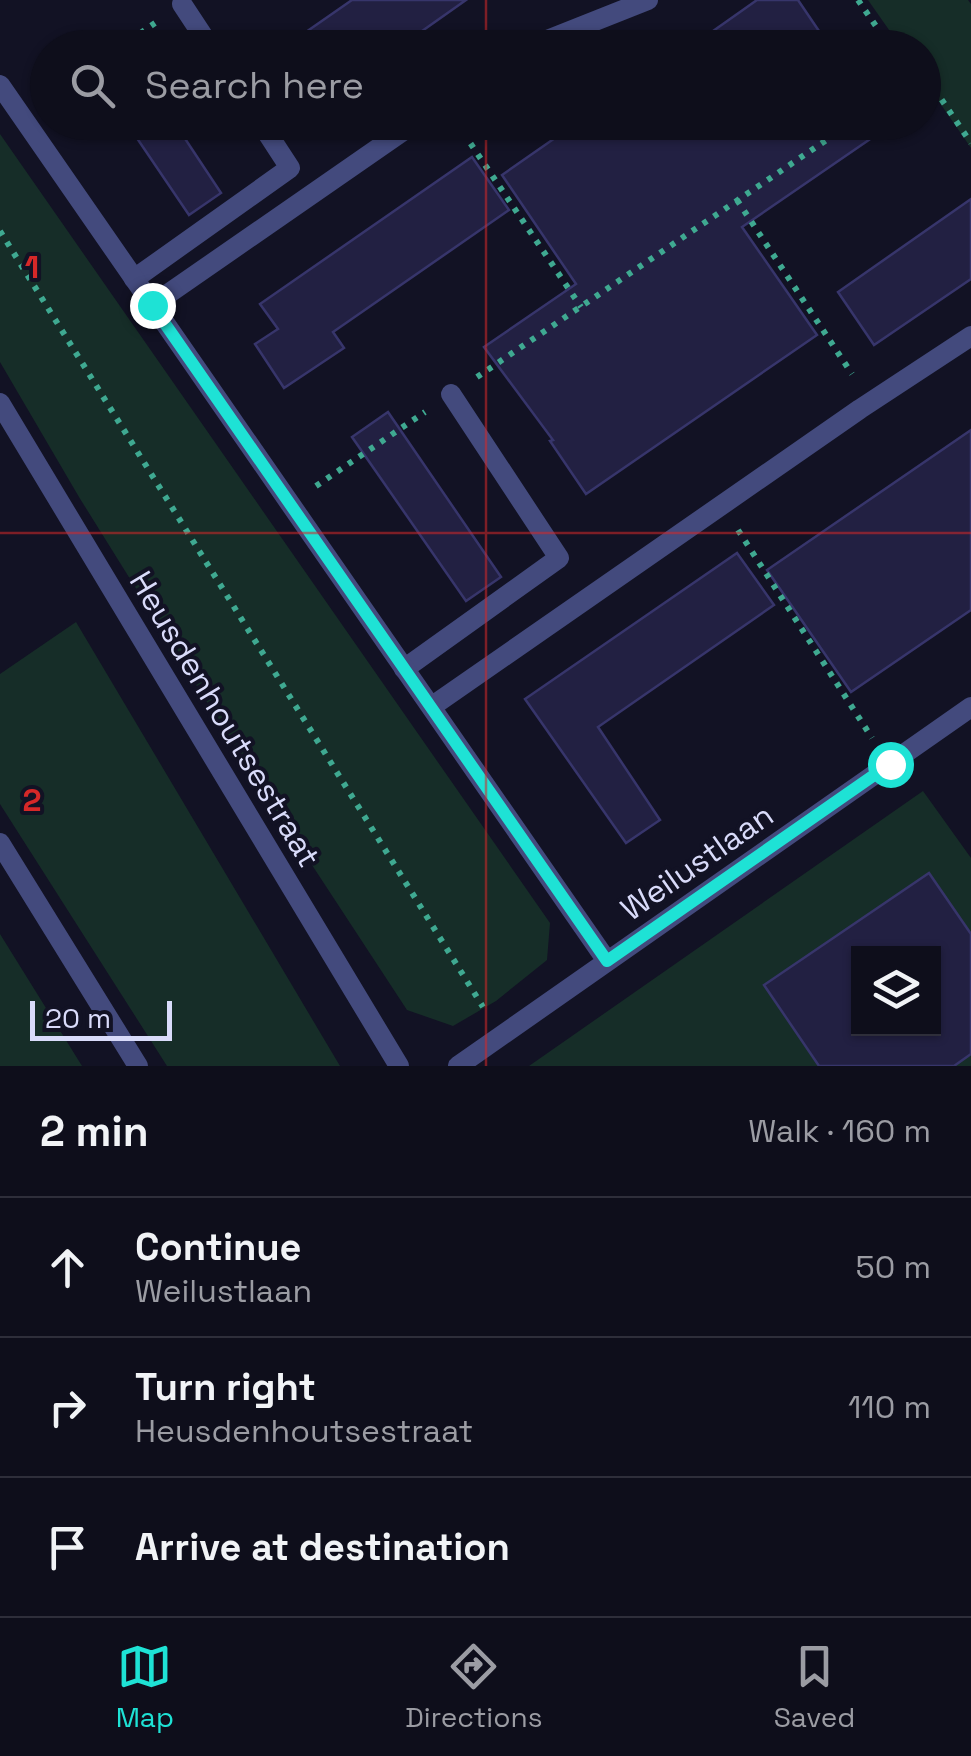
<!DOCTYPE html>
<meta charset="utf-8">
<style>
:root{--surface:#0e0e1b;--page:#1c1c28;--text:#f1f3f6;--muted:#9b9ca3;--line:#2e2e3a;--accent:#1ee2d5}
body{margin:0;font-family:"Space Grotesk",sans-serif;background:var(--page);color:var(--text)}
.controls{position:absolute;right:30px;bottom:30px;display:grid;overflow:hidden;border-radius:0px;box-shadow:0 2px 8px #0004}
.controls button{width:90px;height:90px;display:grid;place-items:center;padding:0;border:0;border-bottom:2px solid var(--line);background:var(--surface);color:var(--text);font:50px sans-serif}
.scale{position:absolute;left:30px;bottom:25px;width:142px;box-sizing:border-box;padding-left:10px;border:5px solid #d9dbfa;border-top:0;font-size:28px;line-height:35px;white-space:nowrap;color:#d9dbfa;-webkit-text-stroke:8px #121224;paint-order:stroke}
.stop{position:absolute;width:30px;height:30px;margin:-22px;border:8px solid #1ee2d5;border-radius:50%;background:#fff}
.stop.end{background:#1ee2d5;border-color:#fff;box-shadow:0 2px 10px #0008}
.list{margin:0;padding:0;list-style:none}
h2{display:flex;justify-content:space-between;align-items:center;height:130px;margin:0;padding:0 40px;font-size:42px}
h2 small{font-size:32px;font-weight:400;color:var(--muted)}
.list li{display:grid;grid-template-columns:65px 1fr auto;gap:30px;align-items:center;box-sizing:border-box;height:140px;padding:0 40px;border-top:2px solid var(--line)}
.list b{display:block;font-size:38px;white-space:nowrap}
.list p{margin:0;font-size:32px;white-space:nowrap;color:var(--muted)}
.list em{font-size:32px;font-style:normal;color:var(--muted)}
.icon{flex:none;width:55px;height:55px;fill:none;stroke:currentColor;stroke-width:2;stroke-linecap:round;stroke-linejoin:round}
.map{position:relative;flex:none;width:971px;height:1066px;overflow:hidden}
.search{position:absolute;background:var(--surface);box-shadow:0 2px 8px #0004;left:30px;right:30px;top:30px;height:110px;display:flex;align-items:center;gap:25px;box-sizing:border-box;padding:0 35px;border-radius:55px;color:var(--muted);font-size:38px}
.sheet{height:550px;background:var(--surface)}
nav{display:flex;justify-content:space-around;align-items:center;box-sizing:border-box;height:140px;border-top:2px solid var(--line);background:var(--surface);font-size:28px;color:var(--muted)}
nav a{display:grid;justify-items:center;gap:5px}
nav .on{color:var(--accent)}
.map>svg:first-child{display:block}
.green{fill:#162d28;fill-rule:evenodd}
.building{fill:#222042;stroke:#37356b;stroke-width:2.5;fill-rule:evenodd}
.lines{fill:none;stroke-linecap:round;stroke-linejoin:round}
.path{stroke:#3fa991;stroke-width:6;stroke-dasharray:5 8;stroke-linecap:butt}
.lane{stroke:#434a7d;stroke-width:20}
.street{stroke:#434a7d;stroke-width:20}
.route{stroke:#1ee2d5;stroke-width:12}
.grid{fill:none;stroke:#d62828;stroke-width:2.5;stroke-opacity:0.55}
.labels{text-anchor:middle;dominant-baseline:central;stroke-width:8;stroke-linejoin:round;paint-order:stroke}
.street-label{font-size:32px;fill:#d9dbfa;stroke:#121224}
.grid-label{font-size:32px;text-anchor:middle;font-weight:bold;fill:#d62828;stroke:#121224;stroke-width:8;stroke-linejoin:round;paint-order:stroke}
</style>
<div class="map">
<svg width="971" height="1066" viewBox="0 0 971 1066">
<rect width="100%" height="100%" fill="#121224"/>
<path class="green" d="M 868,0 L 968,0 L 971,4 L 971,148 L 924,80 L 924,48 L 901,47 Z
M 0,134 L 550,923 L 547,960 L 496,1001 L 453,1026 L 407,1010 L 236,749 L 79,497 L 0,362 Z
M 76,622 L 340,1066 L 167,1066 L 0,804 L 0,674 Z
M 923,791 L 971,858 L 971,1066 L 529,1066 ZM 858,954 L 934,954 L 934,1028 L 858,1028 Z
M 0,934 L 82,1066 L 0,1066 Z"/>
<path class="building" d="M 352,0 L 466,0 L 398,48 L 283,48 Z
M 757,0 L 798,0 L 821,34 L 801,48 L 689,48 Z
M 126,122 L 174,122 L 221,193 L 189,215 Z
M 578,122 L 895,122 L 742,227 L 817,335 L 586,494 L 550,441 L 553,440 L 484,347 L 576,284 L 502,175 Z
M 472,157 L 509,210 L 333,332 L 344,348 L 284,388 L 255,344 L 278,329 L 260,304 Z
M 971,199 L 971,279 L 874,345 L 838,292 Z
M 388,412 L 501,577 L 466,601 L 352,437 Z
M 971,430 L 971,610 L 851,692 L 767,570 Z
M 737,553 L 774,605 L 598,727 L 660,820 L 626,843 L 525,699 Z
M 929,873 L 971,934 L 971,1054 L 954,1066 L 819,1066 L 764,985 ZM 858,954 L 934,954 L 934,1028 L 858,1028 Z"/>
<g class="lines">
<path class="path" d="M 858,0 L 891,48
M 119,48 L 155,23
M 924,83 L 931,84 L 971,143
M 456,122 L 581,307
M 737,200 L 852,374
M 0,231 L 483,1007
M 477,377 L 853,122
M 316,486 L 425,412
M 738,530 L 872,738"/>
<path class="lane" d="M 182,4 L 211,48
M 134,279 L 290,168 L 260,122
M 404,669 L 559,558 L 451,394"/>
<path class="street" d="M 527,48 L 648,0
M 0,85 L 607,961
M 152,305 L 416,122
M 0,403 L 399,1066
M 431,707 L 860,409 L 971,336
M 0,843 L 138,1066
M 458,1066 L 971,707"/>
</g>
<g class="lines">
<path class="route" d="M 152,305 L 607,961 L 890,764"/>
</g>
<path class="grid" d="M 486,0 L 486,48M 486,122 L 486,1066M 0,533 L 971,533"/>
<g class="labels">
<g class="street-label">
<text transform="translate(225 719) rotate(59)">Heusdenhoutsestraat</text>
<text transform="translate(697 862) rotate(-35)">Weilustlaan</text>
</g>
</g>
<g class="grid-label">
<text x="32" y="278">1</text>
<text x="32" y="811">2</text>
</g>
</svg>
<div class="controls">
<button><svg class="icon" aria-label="layers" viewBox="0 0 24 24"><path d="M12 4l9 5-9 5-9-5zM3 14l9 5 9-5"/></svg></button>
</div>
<div class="scale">20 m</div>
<div class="stop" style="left:890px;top:764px"></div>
<div class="stop end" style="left:152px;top:305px"></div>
<div class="search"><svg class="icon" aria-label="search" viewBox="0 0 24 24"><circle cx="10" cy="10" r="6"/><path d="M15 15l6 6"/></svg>Search here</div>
</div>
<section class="sheet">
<h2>2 min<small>Walk · 160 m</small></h2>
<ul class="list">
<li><svg class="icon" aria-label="ahead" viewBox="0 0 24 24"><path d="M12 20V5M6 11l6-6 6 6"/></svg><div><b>Continue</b><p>Weilustlaan</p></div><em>50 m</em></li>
<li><svg class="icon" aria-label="right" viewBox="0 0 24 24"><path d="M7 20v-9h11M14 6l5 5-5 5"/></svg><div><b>Turn right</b><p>Heusdenhoutsestraat</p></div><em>110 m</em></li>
<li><svg class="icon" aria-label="arrive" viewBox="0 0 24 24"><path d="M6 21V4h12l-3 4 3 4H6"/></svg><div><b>Arrive at destination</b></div></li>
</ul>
</section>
<nav>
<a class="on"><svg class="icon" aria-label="map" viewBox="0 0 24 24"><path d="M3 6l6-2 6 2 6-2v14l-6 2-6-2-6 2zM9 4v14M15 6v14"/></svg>Map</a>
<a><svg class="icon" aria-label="directions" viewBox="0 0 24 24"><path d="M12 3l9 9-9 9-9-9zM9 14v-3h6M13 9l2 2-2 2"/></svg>Directions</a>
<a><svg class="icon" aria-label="saved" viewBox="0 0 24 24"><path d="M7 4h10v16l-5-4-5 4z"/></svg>Saved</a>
</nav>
